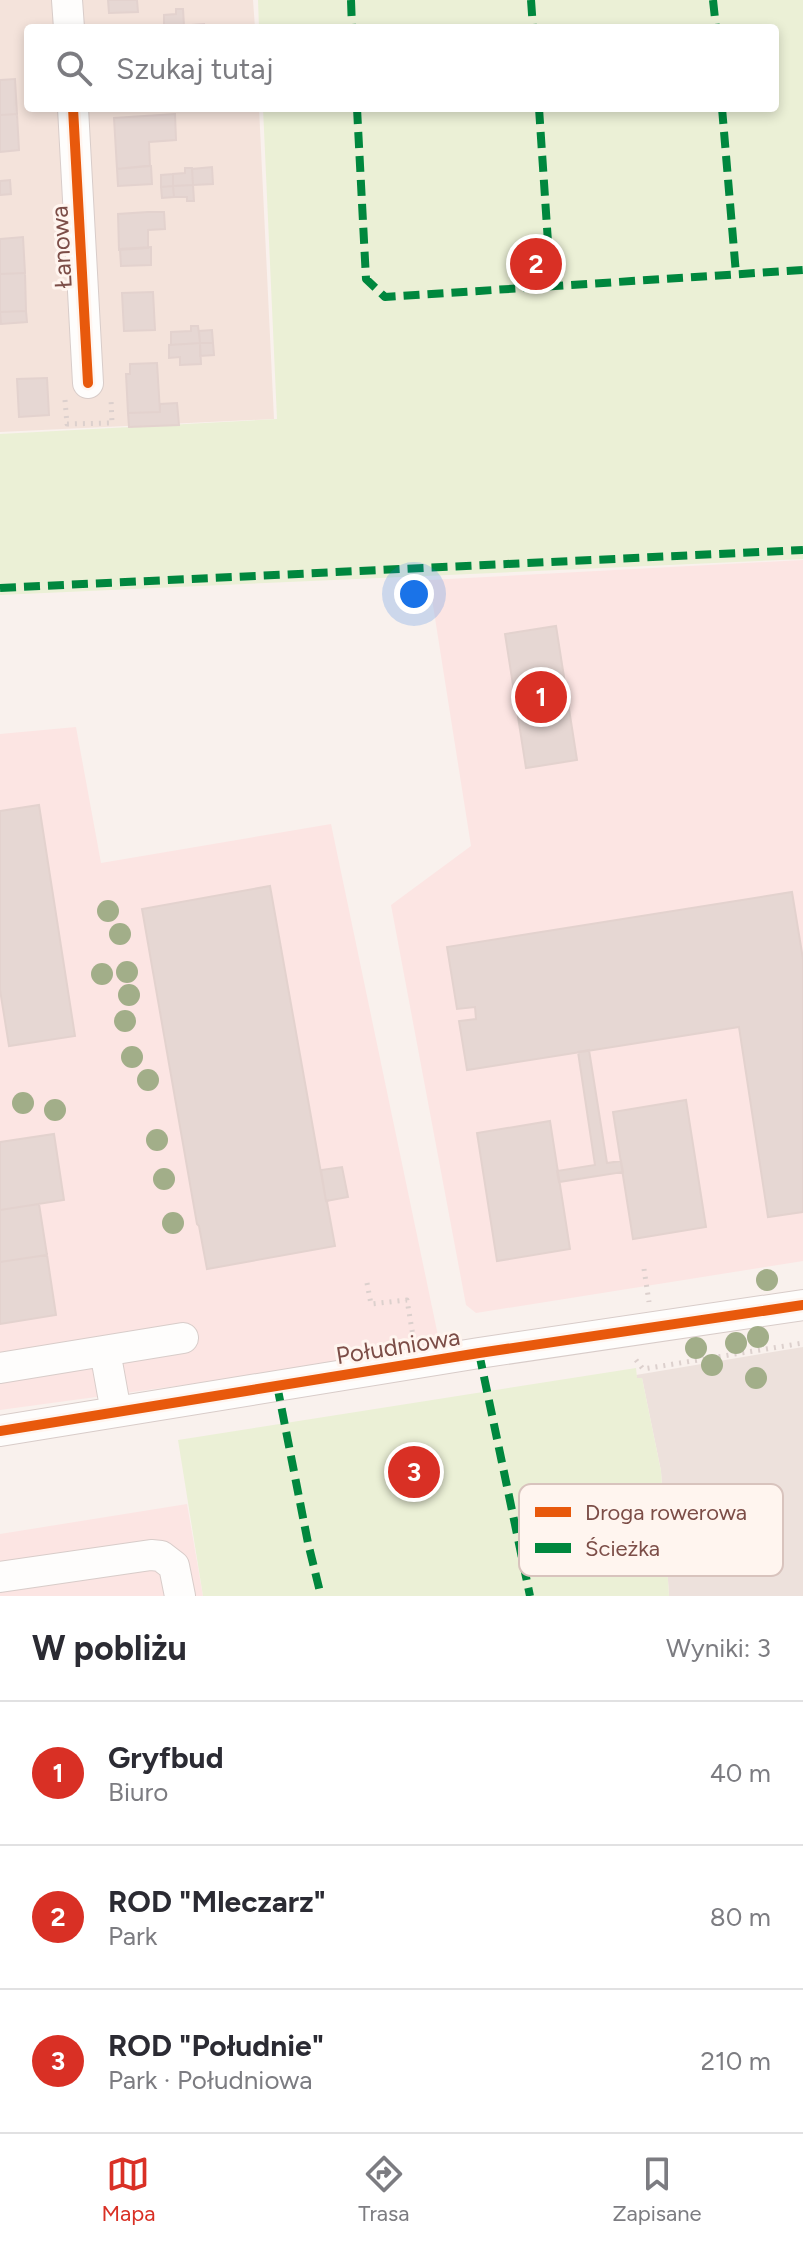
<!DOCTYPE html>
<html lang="pl">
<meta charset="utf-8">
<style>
:root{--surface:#fff;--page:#f2f2f3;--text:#2b2b33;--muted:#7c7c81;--line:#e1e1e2;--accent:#d93025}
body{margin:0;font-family:Figtree,sans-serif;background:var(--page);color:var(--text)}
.you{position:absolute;left:414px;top:594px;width:28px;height:28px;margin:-20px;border:6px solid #fff;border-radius:50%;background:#1a73e8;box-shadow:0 0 0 12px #1a73e833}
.badge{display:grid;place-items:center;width:52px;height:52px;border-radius:50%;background:var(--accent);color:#fff;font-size:26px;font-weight:700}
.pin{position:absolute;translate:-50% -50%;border:4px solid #fff;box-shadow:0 2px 8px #0006}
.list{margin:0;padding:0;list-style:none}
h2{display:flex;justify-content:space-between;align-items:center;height:104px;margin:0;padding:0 32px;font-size:34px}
h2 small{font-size:26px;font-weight:400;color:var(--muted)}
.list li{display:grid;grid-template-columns:52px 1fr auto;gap:24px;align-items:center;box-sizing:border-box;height:144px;padding:0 32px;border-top:2px solid var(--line)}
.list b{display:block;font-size:30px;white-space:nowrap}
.list p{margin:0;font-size:26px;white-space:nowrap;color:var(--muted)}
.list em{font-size:26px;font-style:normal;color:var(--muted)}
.icon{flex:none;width:44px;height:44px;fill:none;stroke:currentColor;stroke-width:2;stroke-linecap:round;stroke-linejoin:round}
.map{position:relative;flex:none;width:803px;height:1596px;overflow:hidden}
.search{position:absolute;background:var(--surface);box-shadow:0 4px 12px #0003;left:24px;right:24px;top:24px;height:88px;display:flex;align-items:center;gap:20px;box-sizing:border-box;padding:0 28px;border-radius:8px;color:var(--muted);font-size:30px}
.sheet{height:536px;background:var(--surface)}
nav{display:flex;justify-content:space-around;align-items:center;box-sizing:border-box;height:112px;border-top:2px solid var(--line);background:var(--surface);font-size:22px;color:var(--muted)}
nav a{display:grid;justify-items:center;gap:4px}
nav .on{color:var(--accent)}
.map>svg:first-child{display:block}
.residential{fill:#f4e3db}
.commercial{fill:#fce5e3}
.industrial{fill:#ede1dc}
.green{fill:#ebf0d6}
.building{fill:#e6d7d3;stroke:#e3d2ce;stroke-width:2}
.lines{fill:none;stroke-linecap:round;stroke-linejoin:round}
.minor-casing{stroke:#d8ccc9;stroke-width:32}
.path{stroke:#dcd0cd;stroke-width:5;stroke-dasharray:2 6;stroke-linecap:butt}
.minor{stroke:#fefdfc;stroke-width:30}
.quiet{stroke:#00873e;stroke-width:8;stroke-dasharray:16 8;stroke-linecap:butt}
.cycleway-casing{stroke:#fff5ef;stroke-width:15}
.cycleway{stroke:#e8590c;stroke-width:10}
.tree{fill:#a2ae89}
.labels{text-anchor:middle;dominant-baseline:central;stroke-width:6;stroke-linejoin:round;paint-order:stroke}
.street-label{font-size:24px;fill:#7c4d47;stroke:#fff5ef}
.key{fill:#fff5ef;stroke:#d8c3bd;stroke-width:2}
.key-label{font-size:22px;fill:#7c4d47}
</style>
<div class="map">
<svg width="803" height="1596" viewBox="0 0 803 1596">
<rect width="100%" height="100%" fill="#f9f1ed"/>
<path class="residential" d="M 0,0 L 253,0 L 255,28 L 28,28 L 28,108 L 259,108 L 274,419 L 0,432 Z"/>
<path class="commercial" d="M 803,560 L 803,1261 L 476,1313 L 466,1305 L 391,905 L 471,846 L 429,580 Z
M 76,727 L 101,863 L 331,824 L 441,1350 L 0,1410 L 0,734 Z
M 187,1504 L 203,1596 L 0,1596 L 0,1534 Z"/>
<path class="industrial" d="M 803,1347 L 803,1596 L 669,1596 L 661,1471 L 642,1378 L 637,1379 L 636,1375 Z"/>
<path class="green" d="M 258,0 L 803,0 L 803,559 L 0,595 L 0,434 L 277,419 L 263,108 L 775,108 L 775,28 L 259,28 Z
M 636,1368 L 637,1378 L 642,1378 L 661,1471 L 669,1596 L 203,1596 L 178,1440 Z"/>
<path class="building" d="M 108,0 L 137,0 L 138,12 L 109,13 Z
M 176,9 L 183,9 L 184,26 L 164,27 L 164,15 L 176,14 Z
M 204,24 L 204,28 L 164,28 L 164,27 Z
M 15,79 L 17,114 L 0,115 L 0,80 Z
M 17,114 L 19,150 L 0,152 L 0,115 Z
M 175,114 L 176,140 L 149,142 L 150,166 L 117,169 L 114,118 Z
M 145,166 L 151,166 L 152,184 L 118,186 L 117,169 Z
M 212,167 L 213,184 L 193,185 L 192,169 Z
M 185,168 L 192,168 L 193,185 L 173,186 L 173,174 L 185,173 Z
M 173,174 L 173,186 L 161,187 L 161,175 Z
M 10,180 L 11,194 L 0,195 L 0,181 Z
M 193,185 L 194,201 L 187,201 L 187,197 L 174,197 L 173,186 Z
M 173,186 L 174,197 L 162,198 L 161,187 Z
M 148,212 L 164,212 L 165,229 L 148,230 L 148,248 L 119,250 L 118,214 Z
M 23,237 L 25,273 L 0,274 L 0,239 Z
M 151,247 L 151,265 L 121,266 L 120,249 Z
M 25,273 L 26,311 L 0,312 L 0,274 Z
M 153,292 L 155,330 L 124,331 L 122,293 Z
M 26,311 L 27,322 L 1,324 L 0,312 Z
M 191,326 L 198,326 L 200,343 L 171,345 L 171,332 L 191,331 Z
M 212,330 L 213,343 L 200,343 L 199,331 Z
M 200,343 L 201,364 L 180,365 L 180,357 L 169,358 L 169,345 Z
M 200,343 L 213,343 L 214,355 L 200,356 Z
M 157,363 L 160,412 L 128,413 L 126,374 L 130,374 L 130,364 Z
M 47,378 L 49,415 L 19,417 L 17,379 Z
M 177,403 L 179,425 L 129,427 L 128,413 L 160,412 L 160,404 Z
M 556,626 L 577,760 L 526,768 L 505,634 Z
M 39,805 L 75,1036 L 9,1046 L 0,990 L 0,811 Z
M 270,886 L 326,1201 L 329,1200 L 327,1202 L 335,1246 L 207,1269 L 199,1226 L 197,1224 L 142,909 Z
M 792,892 L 803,959 L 803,1212 L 768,1217 L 739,1027 L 467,1070 L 459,1021 L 476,1019 L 475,1007 L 457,1009 L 447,947 Z
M 589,1050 L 607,1163 L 621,1161 L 623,1172 L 559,1182 L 557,1171 L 595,1165 L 578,1052 Z
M 686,1100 L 706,1227 L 633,1239 L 613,1112 Z
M 550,1121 L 570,1249 L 497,1261 L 477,1133 Z
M 54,1134 L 64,1200 L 0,1210 L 0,1142 Z
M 342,1167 L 348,1197 L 326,1201 L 321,1170 Z
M 39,1204 L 47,1255 L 0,1262 L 0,1210 Z
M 47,1255 L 56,1315 L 0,1324 L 0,1262 Z"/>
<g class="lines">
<g class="minor-casing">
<path id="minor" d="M 67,0 L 69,28
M 73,108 L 88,383
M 105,1351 L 116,1412
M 0,1368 L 183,1338
M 0,1431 L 479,1353 L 803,1305
M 0,1577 L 151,1555 L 161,1556 L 174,1566 L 180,1596"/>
</g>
<path class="path" d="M 65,400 L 67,424 L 112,423 L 111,399
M 644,1269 L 649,1302
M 367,1283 L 371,1304 L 407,1300 L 413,1336
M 636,1360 L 643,1369 L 803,1343"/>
<use href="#minor" class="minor"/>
<path class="quiet" d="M 351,0 L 352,28
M 531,0 L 533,28
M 713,0 L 716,28
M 357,108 L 366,279 L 385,297 L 803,270
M 539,108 L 551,287
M 722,108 L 736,274
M 0,588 L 803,550
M 479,1353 L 530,1596
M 277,1385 L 308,1543 L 321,1596"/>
<g class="cycleway-casing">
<path id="cycleway" d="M 73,108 L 88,383
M 0,1431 L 479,1353 L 803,1305"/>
</g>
<use href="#cycleway" class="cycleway"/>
</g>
<g class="tree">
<circle cx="108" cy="911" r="11"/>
<circle cx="120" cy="934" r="11"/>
<circle cx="127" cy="972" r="11"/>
<circle cx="102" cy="974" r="11"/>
<circle cx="129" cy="995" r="11"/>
<circle cx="125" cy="1021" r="11"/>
<circle cx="132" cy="1057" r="11"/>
<circle cx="148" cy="1080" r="11"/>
<circle cx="23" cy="1103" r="11"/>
<circle cx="55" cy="1110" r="11"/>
<circle cx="157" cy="1140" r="11"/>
<circle cx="164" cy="1179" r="11"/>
<circle cx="173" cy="1223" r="11"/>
<circle cx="767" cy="1280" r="11"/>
<circle cx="758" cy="1337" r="11"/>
<circle cx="736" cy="1343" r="11"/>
<circle cx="696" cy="1348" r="11"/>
<circle cx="712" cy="1365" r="11"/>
<circle cx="756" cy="1378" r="11"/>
</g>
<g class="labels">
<g class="street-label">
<text transform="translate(61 247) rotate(-93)">Łanowa</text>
<text transform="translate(398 1346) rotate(-9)">Południowa</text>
</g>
</g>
<rect x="519" y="1484" width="264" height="92" rx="12" class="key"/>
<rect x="535" y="1507" width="36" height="10" fill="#e8590c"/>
<rect x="535" y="1543" width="36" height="10" fill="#00873e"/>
<g class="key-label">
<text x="585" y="1520">Droga rowerowa</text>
<text x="585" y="1556">Ścieżka</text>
</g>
</svg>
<div class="you"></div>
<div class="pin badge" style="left:541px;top:697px">1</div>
<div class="pin badge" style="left:536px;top:264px">2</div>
<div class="pin badge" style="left:414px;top:1472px">3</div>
<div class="search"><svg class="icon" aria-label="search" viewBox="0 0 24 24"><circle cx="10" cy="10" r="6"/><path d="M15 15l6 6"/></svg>Szukaj tutaj</div>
</div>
<section class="sheet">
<h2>W pobliżu<small>Wyniki: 3</small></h2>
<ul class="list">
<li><span class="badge">1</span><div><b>Gryfbud</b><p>Biuro</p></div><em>40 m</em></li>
<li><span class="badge">2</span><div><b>ROD &quot;Mleczarz&quot;</b><p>Park</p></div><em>80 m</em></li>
<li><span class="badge">3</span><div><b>ROD &quot;Południe&quot;</b><p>Park · Południowa</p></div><em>210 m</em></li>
</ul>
</section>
<nav>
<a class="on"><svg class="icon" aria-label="map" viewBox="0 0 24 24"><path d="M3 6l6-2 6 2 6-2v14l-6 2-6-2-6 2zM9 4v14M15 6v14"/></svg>Mapa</a>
<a><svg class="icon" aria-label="directions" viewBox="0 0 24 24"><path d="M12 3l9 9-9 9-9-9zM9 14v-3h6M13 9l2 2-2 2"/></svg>Trasa</a>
<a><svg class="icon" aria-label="saved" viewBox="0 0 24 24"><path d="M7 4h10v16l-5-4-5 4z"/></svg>Zapisane</a>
</nav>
